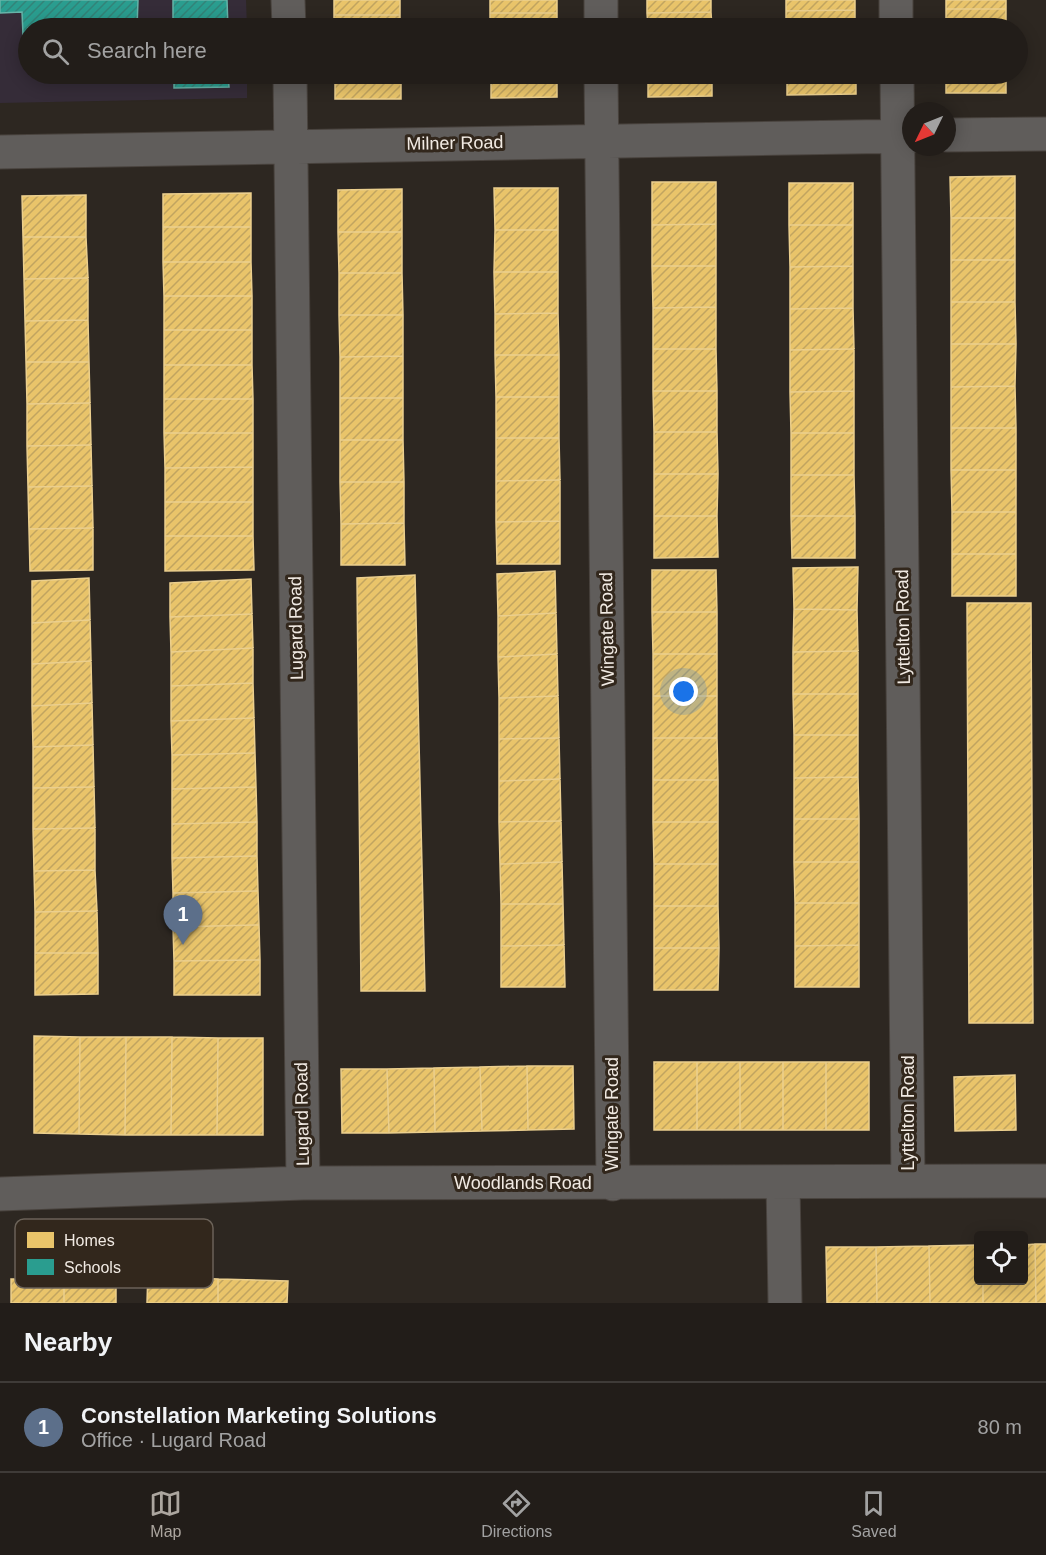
<!DOCTYPE html>
<meta charset="utf-8">
<style>
:root{--surface:#221d19;--page:#2a2622;--text:#f1f3f6;--muted:#a2a2a2;--line:#3f3b38;--accent:#aca69f}
body{margin:0;font-family:Helvetica,sans-serif;background:var(--page);color:var(--text)}
.controls{position:absolute;right:18px;bottom:18px;display:grid;overflow:hidden;border-radius:6px;box-shadow:0 3px 15px #0003}
.controls button{width:54px;height:54px;display:grid;place-items:center;padding:0;border:0;border-bottom:2px solid var(--line);background:var(--surface);color:var(--text);font:30px sans-serif}
.compass{position:absolute;left:902px;top:102px;width:54px;height:54px;border-radius:50%;background:var(--surface);box-shadow:0 3px 15px #0003;rotate:227deg}
.you{position:absolute;left:684px;top:692px;width:21px;height:21px;margin:-15px;border:4px solid #fff;border-radius:50%;background:#1a73e8;box-shadow:0 0 0 9px #1a73e833}
.badge{display:grid;place-items:center;width:39px;height:39px;border-radius:50%;background:var(--accent);color:#fff;font-size:20px;font-weight:700}
.pin{position:absolute;translate:-50% -50px;filter:drop-shadow(0 2px 3px #0008)}
.pin::after{content:'';position:absolute;top:32px;width:21px;height:18px;background:inherit;clip-path:polygon(0 0,100% 0,50% 100%)}
.list{margin:0;padding:0;list-style:none}
h2{display:flex;justify-content:space-between;align-items:center;height:78px;margin:0;padding:0 24px;font-size:26px}
h2 small{font-size:20px;font-weight:400;color:var(--muted)}
.list li{display:grid;grid-template-columns:39px 1fr auto;gap:18px;align-items:center;box-sizing:border-box;height:90px;padding:0 24px;border-top:2px solid var(--line)}
.list b{display:block;font-size:22px;white-space:nowrap}
.list p{margin:0;font-size:20px;white-space:nowrap;color:var(--muted)}
.list em{font-size:20px;font-style:normal;color:var(--muted)}
.icon{flex:none;width:33px;height:33px;fill:none;stroke:currentColor;stroke-width:2;stroke-linecap:round;stroke-linejoin:round}
.map{position:relative;flex:none;width:1046px;height:1303px;overflow:hidden}
.search{position:absolute;background:var(--surface);box-shadow:0 3px 15px #0003;left:18px;right:18px;top:18px;height:66px;display:flex;align-items:center;gap:15px;box-sizing:border-box;padding:0 21px;border-radius:33px;color:var(--muted);font-size:22px}
.sheet{height:168px;background:var(--surface)}
nav{display:flex;justify-content:space-around;align-items:center;box-sizing:border-box;height:84px;border-top:2px solid var(--line);background:var(--surface);font-size:16px;color:var(--muted)}
nav a{display:grid;justify-items:center;gap:3px}
nav .on{color:var(--accent)}
.map>svg:first-child{display:block}
.education{fill:#352c38}
.homes{fill:url(#homes-hatch);stroke:#ebcf8e;stroke-width:1.5}
.schools{fill:url(#schools-hatch);stroke:#66b4a8;stroke-width:1.5}
.lines{fill:none;stroke-linecap:round;stroke-linejoin:round}
.street-casing{stroke:#48423d;stroke-width:35}
.street{stroke:#605d5b;stroke-width:33}
.labels{text-anchor:middle;dominant-baseline:central;stroke-width:6;stroke-linejoin:round;paint-order:stroke}
.street-label{font-size:18px;fill:#f1eae3;stroke:#32271c}
.key{fill:#32271c;stroke:#6b6258;stroke-width:1.5}
.key-label{font-size:16px;fill:#f1eae3}
</style>
<div class="map">
<svg width="1046" height="1303" viewBox="0 0 1046 1303">
<defs>
<pattern id="homes-hatch" width="6" height="6" patternUnits="userSpaceOnUse" patternTransform="scale(1.5)"><rect width="6" height="6" fill="#e9c46a"/><path d="M-1 1l2-2M0 6l6-6M5 7l2-2" fill="none" stroke="#c1a460"/></pattern>
<pattern id="schools-hatch" width="6" height="6" patternUnits="userSpaceOnUse" patternTransform="scale(1.5)"><rect width="6" height="6" fill="#2a9d8f"/><path d="M-1 1l2-2M0 6l6-6M5 7l2-2" fill="none" stroke="#338378"/></pattern>
</defs>
<rect width="100%" height="100%" fill="#2d2721"/>
<path class="education" d="M 0,0 L 246,0 L 247,28 L 28,28 L 28,74 L 247,74 L 247,98 L 0,103 Z"/>
<path class="homes" d="M 334,0 L 400,0 L 400,15 L 334,15 Z
M 490,0 L 557,0 L 557,13 L 490,13 Z
M 647,0 L 711,0 L 711,12 L 647,13 Z
M 786,0 L 855,0 L 855,10 L 786,11 Z
M 946,0 L 1006,0 L 1006,9 L 946,9 Z
M 946,9 L 1006,9 L 1006,28 L 946,28 Z
M 855,10 L 855,28 L 786,28 L 786,11 Z
M 711,12 L 712,28 L 648,28 L 647,13 Z
M 490,13 L 557,13 L 557,28 L 490,28 Z
M 334,15 L 400,15 L 400,28 L 334,28 Z
M 335,74 L 401,74 L 401,99 L 335,99 Z
M 491,74 L 557,74 L 557,97 L 491,98 Z
M 648,74 L 712,74 L 712,96 L 648,97 Z
M 787,74 L 856,74 L 856,94 L 787,95 Z
M 946,74 L 1006,74 L 1006,93 L 946,93 Z
M 1015,176 L 1015,218 L 951,218 L 950,177 Z
M 652,182 L 716,182 L 716,224 L 652,225 Z
M 789,183 L 853,183 L 853,225 L 789,225 Z
M 494,188 L 558,188 L 558,230 L 495,230 Z
M 402,189 L 402,232 L 338,232 L 338,190 Z
M 251,193 L 251,227 L 163,227 L 163,194 Z
M 86,195 L 86,237 L 23,237 L 22,196 Z
M 951,218 L 1015,218 L 1015,260 L 951,260 Z
M 716,224 L 716,266 L 652,266 L 652,225 Z
M 789,225 L 853,225 L 853,266 L 790,267 Z
M 163,227 L 251,227 L 251,262 L 163,262 Z
M 495,230 L 558,230 L 558,272 L 494,272 Z
M 338,232 L 402,232 L 402,273 L 339,273 Z
M 23,237 L 86,237 L 88,278 L 24,279 Z
M 951,260 L 1015,260 L 1015,302 L 951,302 Z
M 163,262 L 251,262 L 252,296 L 164,296 Z
M 652,266 L 716,266 L 716,307 L 653,308 Z
M 853,266 L 853,308 L 790,309 L 790,267 Z
M 494,272 L 558,272 L 558,313 L 495,314 Z
M 339,273 L 402,273 L 403,315 L 339,315 Z
M 88,278 L 88,320 L 25,321 L 24,279 Z
M 164,296 L 252,296 L 252,330 L 164,330 Z
M 951,302 L 1015,302 L 1016,344 L 951,344 Z
M 716,307 L 716,349 L 653,349 L 653,308 Z
M 853,308 L 854,349 L 790,350 L 790,309 Z
M 558,313 L 559,355 L 495,355 L 495,314 Z
M 339,315 L 403,315 L 403,356 L 340,357 Z
M 88,320 L 89,362 L 26,362 L 25,321 Z
M 164,330 L 252,330 L 252,365 L 164,365 Z
M 951,344 L 1016,344 L 1015,386 L 951,387 Z
M 653,349 L 716,349 L 717,391 L 653,391 Z
M 854,349 L 854,391 L 790,392 L 790,350 Z
M 495,355 L 559,355 L 559,397 L 496,397 Z
M 403,356 L 403,398 L 340,398 L 340,357 Z
M 26,362 L 89,362 L 90,403 L 27,404 Z
M 164,365 L 252,365 L 253,399 L 164,399 Z
M 1015,386 L 1016,428 L 951,428 L 951,387 Z
M 653,391 L 717,391 L 717,432 L 654,432 Z
M 854,391 L 854,433 L 791,433 L 790,392 Z
M 496,397 L 559,397 L 559,438 L 496,438 Z
M 340,398 L 403,398 L 403,440 L 340,440 Z
M 164,399 L 253,399 L 253,433 L 164,433 Z
M 90,403 L 91,445 L 27,446 L 27,404 Z
M 951,428 L 1016,428 L 1016,470 L 951,470 Z
M 654,432 L 717,432 L 718,474 L 654,474 Z
M 164,433 L 253,433 L 253,467 L 165,468 Z
M 791,433 L 854,433 L 854,475 L 791,475 Z
M 496,438 L 559,438 L 560,480 L 496,481 Z
M 340,440 L 403,440 L 404,482 L 340,482 Z
M 91,445 L 92,486 L 28,487 L 27,446 Z
M 253,467 L 253,502 L 165,502 L 165,468 Z
M 951,470 L 1016,470 L 1016,512 L 952,512 Z
M 654,474 L 718,474 L 717,516 L 654,516 Z
M 791,475 L 854,475 L 855,516 L 791,516 Z
M 560,480 L 560,521 L 496,522 L 496,481 Z
M 340,482 L 404,482 L 404,523 L 341,524 Z
M 92,486 L 93,528 L 29,529 L 28,487 Z
M 165,502 L 253,502 L 253,536 L 165,536 Z
M 952,512 L 1016,512 L 1016,554 L 952,554 Z
M 654,516 L 717,516 L 718,557 L 654,558 Z
M 791,516 L 855,516 L 855,558 L 792,558 Z
M 560,521 L 560,564 L 497,564 L 496,522 Z
M 404,523 L 405,565 L 341,565 L 341,524 Z
M 93,528 L 93,570 L 30,571 L 29,529 Z
M 165,536 L 253,536 L 254,570 L 165,571 Z
M 952,554 L 1016,554 L 1016,596 L 952,596 Z
M 858,567 L 857,610 L 794,609 L 793,568 Z
M 652,570 L 716,570 L 717,612 L 652,612 Z
M 555,571 L 556,613 L 498,616 L 497,574 Z
M 415,575 L 425,991 L 361,991 L 357,578 Z
M 89,578 L 90,620 L 32,623 L 32,581 Z
M 251,579 L 252,614 L 170,617 L 170,583 Z
M 967,603 L 1031,603 L 1033,1023 L 969,1023 Z
M 794,609 L 857,610 L 858,651 L 793,652 Z
M 652,612 L 717,612 L 717,654 L 653,654 Z
M 556,613 L 557,654 L 498,657 L 498,616 Z
M 252,614 L 253,648 L 171,652 L 170,617 Z
M 90,620 L 91,661 L 32,664 L 32,623 Z
M 253,648 L 253,683 L 171,686 L 171,652 Z
M 858,651 L 858,694 L 793,694 L 793,652 Z
M 557,654 L 558,696 L 499,698 L 498,657 Z
M 653,654 L 717,654 L 717,696 L 653,696 Z
M 91,661 L 92,703 L 32,706 L 32,664 Z
M 253,683 L 254,718 L 171,721 L 171,686 Z
M 793,694 L 858,694 L 858,735 L 794,735 Z
M 558,696 L 559,738 L 499,739 L 499,698 Z
M 653,696 L 717,696 L 717,738 L 653,738 Z
M 92,703 L 93,745 L 33,747 L 32,706 Z
M 254,718 L 255,753 L 172,755 L 171,721 Z
M 794,735 L 858,735 L 858,777 L 794,778 Z
M 559,738 L 560,779 L 499,781 L 499,739 Z
M 653,738 L 717,738 L 718,780 L 653,780 Z
M 93,745 L 94,787 L 33,788 L 33,747 Z
M 255,753 L 256,787 L 172,789 L 172,755 Z
M 858,777 L 859,819 L 794,819 L 794,778 Z
M 560,779 L 561,821 L 499,822 L 499,781 Z
M 653,780 L 718,780 L 718,822 L 653,822 Z
M 94,787 L 95,828 L 33,829 L 33,788 Z
M 256,787 L 257,822 L 172,824 L 172,789 Z
M 794,819 L 859,819 L 859,862 L 794,862 Z
M 561,821 L 562,862 L 500,864 L 499,822 Z
M 257,822 L 257,856 L 172,858 L 172,824 Z
M 653,822 L 718,822 L 718,864 L 654,864 Z
M 95,828 L 95,870 L 34,871 L 33,829 Z
M 257,856 L 258,891 L 173,893 L 172,858 Z
M 562,862 L 563,904 L 501,904 L 500,864 Z
M 794,862 L 859,862 L 859,903 L 795,903 Z
M 654,864 L 718,864 L 718,906 L 654,906 Z
M 95,870 L 97,911 L 35,912 L 34,871 Z
M 258,891 L 259,925 L 173,927 L 173,893 Z
M 795,903 L 859,903 L 859,945 L 795,946 Z
M 501,904 L 563,904 L 564,945 L 501,946 Z
M 654,906 L 718,906 L 719,948 L 654,948 Z
M 97,911 L 98,953 L 35,953 L 35,912 Z
M 259,925 L 260,960 L 174,961 L 173,927 Z
M 564,945 L 565,987 L 501,987 L 501,946 Z
M 859,945 L 859,987 L 795,987 L 795,946 Z
M 654,948 L 719,948 L 718,990 L 654,990 Z
M 35,953 L 98,953 L 98,994 L 35,995 Z
M 260,960 L 260,995 L 174,995 L 174,961 Z
M 34,1036 L 80,1037 L 79,1134 L 34,1133 Z
M 80,1037 L 126,1037 L 125,1135 L 79,1134 Z
M 126,1037 L 172,1037 L 171,1135 L 125,1135 Z
M 172,1037 L 218,1038 L 217,1135 L 171,1135 Z
M 218,1038 L 263,1038 L 263,1135 L 217,1135 Z
M 654,1062 L 697,1062 L 697,1130 L 654,1130 Z
M 697,1062 L 740,1062 L 740,1130 L 697,1130 Z
M 740,1062 L 783,1062 L 783,1130 L 740,1130 Z
M 783,1062 L 826,1062 L 826,1130 L 783,1130 Z
M 826,1062 L 869,1062 L 869,1130 L 826,1130 Z
M 527,1066 L 573,1066 L 574,1129 L 528,1130 Z
M 527,1066 L 528,1130 L 482,1131 L 480,1067 Z
M 480,1067 L 482,1131 L 435,1132 L 434,1068 Z
M 434,1068 L 435,1132 L 389,1133 L 387,1069 Z
M 341,1069 L 387,1069 L 389,1133 L 342,1133 Z
M 1015,1075 L 1016,1130 L 955,1131 L 954,1077 Z
M 1035,1244 L 1036,1303 L 983,1303 L 983,1280 L 1024,1280 L 1024,1245 Z
M 1035,1244 L 1046,1244 L 1046,1303 L 1036,1303 Z
M 978,1245 L 978,1280 L 983,1280 L 983,1303 L 930,1303 L 929,1246 Z
M 929,1246 L 930,1303 L 877,1303 L 876,1247 Z
M 826,1247 L 876,1247 L 877,1303 L 827,1303 Z
M 148,1270 L 187,1271 L 187,1278 L 218,1279 L 218,1303 L 147,1303 Z
M 11,1279 L 64,1279 L 64,1303 L 11,1303 Z
M 64,1279 L 116,1279 L 116,1303 L 64,1303 Z
M 218,1279 L 288,1281 L 287,1303 L 218,1303 Z"/>
<path class="schools" d="M 0,0 L 138,0 L 137,28 L 28,28 L 28,35 L 23,35 L 22,12 L 0,13 Z
M 173,0 L 227,0 L 228,28 L 173,28 Z
M 174,74 L 228,74 L 229,87 L 174,88 Z"/>
<g class="lines">
<g class="street-casing">
<path id="street" d="M 288,0 L 289,28
M 601,0 L 601,28
M 896,0 L 896,28
M 290,74 L 303,1183
M 601,74 L 613,1184
M 897,74 L 908,1181
M 947,135 L 1046,134
M 0,152 L 911,136
M 783,1182 L 785,1303
M 0,1194 L 303,1183 L 1046,1181"/>
</g>
<use href="#street" class="street"/>
</g>
<g class="labels">
<g class="street-label">
<text transform="translate(455 143) rotate(-1)">Milner Road</text>
<text transform="translate(903 627) rotate(-91)">Lyttelton Road</text>
<text transform="translate(296 628) rotate(-91)">Lugard Road</text>
<text transform="translate(607 629) rotate(-91)">Wingate Road</text>
<text transform="translate(908 1113) rotate(-90)">Lyttelton Road</text>
<text transform="translate(302 1114) rotate(-91)">Lugard Road</text>
<text transform="translate(612 1114) rotate(-90)">Wingate Road</text>
<text x="523" y="1183">Woodlands Road</text>
</g>
</g>
<rect x="15" y="1219" width="198" height="69" rx="9" class="key"/>
<rect x="27" y="1232" width="27" height="16" fill="#e9c46a"/>
<rect x="27" y="1259" width="27" height="16" fill="#2a9d8f"/>
<g class="key-label">
<text x="64" y="1246">Homes</text>
<text x="64" y="1273">Schools</text>
</g>
</svg>
<div class="controls">
<button><svg class="icon" aria-label="locate" viewBox="0 0 24 24"><circle cx="12" cy="12" r="6"/><path d="M12 2v4M12 18v4M2 12h4M18 12h4"/></svg></button>
</div>
<svg class="compass" viewBox="-18 -18 36 36"><path d="M0-13l5 13h-10z" fill="#e53935"/><path d="M0 13l5-13h-10z" fill="#a2a2a2"/></svg>
<div class="you"></div>
<div class="pin badge" style="left:183px;top:945px;background:#5c6f8a">1</div>
<div class="search"><svg class="icon" aria-label="search" viewBox="0 0 24 24"><circle cx="10" cy="10" r="6"/><path d="M15 15l6 6"/></svg>Search here</div>
</div>
<section class="sheet">
<h2>Nearby<small></small></h2>
<ul class="list">
<li><span class="badge" style="background:#5c6f8a">1</span><div><b>Constellation Marketing Solutions</b><p>Office · Lugard Road</p></div><em>80 m</em></li>
</ul>
</section>
<nav>
<a class="on"><svg class="icon" aria-label="map" viewBox="0 0 24 24"><path d="M3 6l6-2 6 2 6-2v14l-6 2-6-2-6 2zM9 4v14M15 6v14"/></svg>Map</a>
<a><svg class="icon" aria-label="directions" viewBox="0 0 24 24"><path d="M12 3l9 9-9 9-9-9zM9 14v-3h6M13 9l2 2-2 2"/></svg>Directions</a>
<a><svg class="icon" aria-label="saved" viewBox="0 0 24 24"><path d="M7 4h10v16l-5-4-5 4z"/></svg>Saved</a>
</nav>
